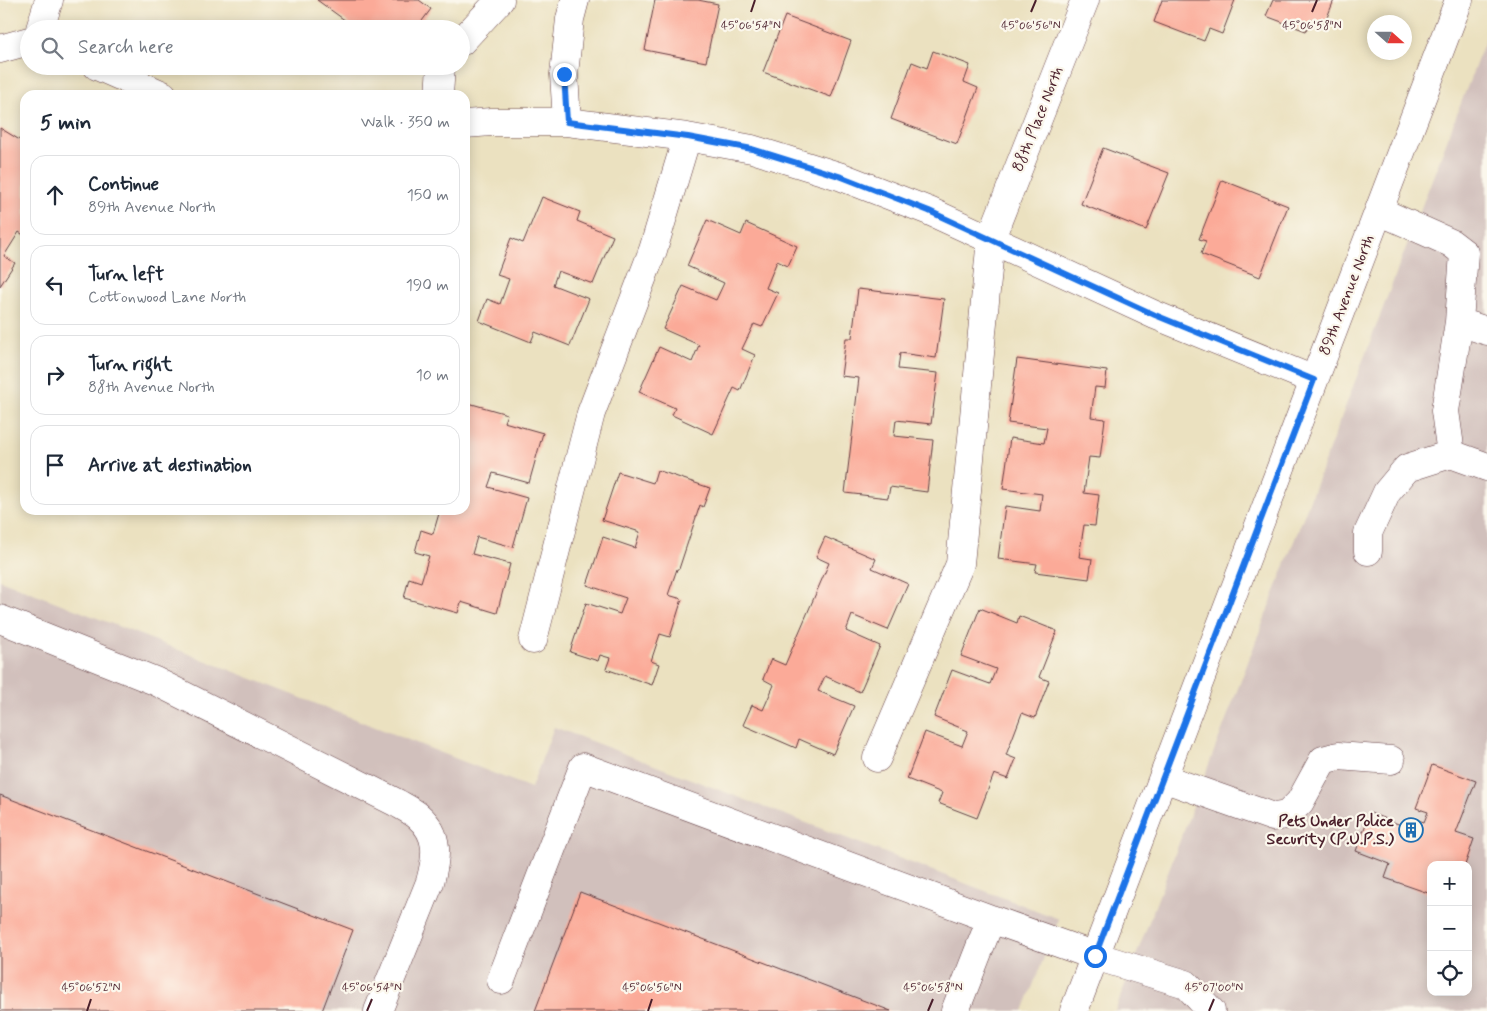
<!DOCTYPE html>
<meta charset="utf-8">
<style>
:root{--surface:#fff;--page:#f2f2f3;--text:#1f2937;--muted:#747a83;--line:#e0e1e3}
body{margin:0;font-family:Mynerve,sans-serif;background:var(--page);color:var(--text)}
.controls{position:absolute;right:15px;bottom:15px;display:grid;overflow:hidden;border-radius:10px;box-shadow:0 2px 12px #0003}
.controls button{width:45px;height:45px;display:grid;place-items:center;padding:0;border:0;border-bottom:1px solid var(--line);background:var(--surface);color:var(--text);font:25px sans-serif}
.compass{position:absolute;left:1367px;top:15px;width:45px;height:45px;border-radius:50%;background:var(--surface);box-shadow:0 2px 12px #0003;rotate:111deg}
.stop{position:absolute;width:15px;height:15px;margin:-11px;border:4px solid #1a73e8;border-radius:50%;background:#fff}
.stop.end{background:#1a73e8;border-color:#fff;box-shadow:0 1px 5px #0008}
.list{margin:0;padding:0;list-style:none}
h2{display:flex;justify-content:space-between;align-items:center;height:65px;margin:0;padding:0 20px;font-size:21px}
h2 small{font-size:16px;font-weight:400;color:var(--muted)}
.list li{display:grid;grid-template-columns:32px 1fr auto;gap:15px;align-items:center;box-sizing:border-box;height:80px;margin:0 10px 10px;padding:0 10px;border:1px solid var(--line);border-radius:15px}
.list b{display:block;font-size:19px;white-space:nowrap}
.list p{margin:0;font-size:16px;white-space:nowrap;color:var(--muted)}
.list em{font-size:16px;font-style:normal;color:var(--muted)}
.icon{flex:none;width:28px;height:28px;fill:none;stroke:currentColor;stroke-width:2;stroke-linecap:round;stroke-linejoin:round}
.map{position:relative;flex:none;width:1487px;height:1011px;overflow:hidden}
.search{position:absolute;background:var(--surface);box-shadow:0 2px 12px #0003;left:20px;top:20px;width:450px;height:55px;display:flex;align-items:center;gap:12px;box-sizing:border-box;padding:0 18px;border-radius:28px;color:var(--muted);font-size:19px}
.panel{position:absolute;background:var(--surface);box-shadow:0 2px 12px #0003;left:20px;top:90px;width:450px;height:425px;border-radius:15px}
.map>svg:first-child{display:block}
.industrial{fill:#d1c0bc;fill-rule:evenodd}
.building{fill:#fbaa98}
.lines{fill:none;stroke-linecap:round;stroke-linejoin:round}
.minor-casing{stroke:#623c41;stroke-width:29}
.minor{stroke:#fff;stroke-width:28}
.route{stroke:#1a73e8;stroke-width:6}
.ticks{fill:none;stroke:#4a1f2b;stroke-width:2}
.labels{text-anchor:middle;dominant-baseline:central;stroke-width:4.5;stroke-linejoin:round;paint-order:stroke}
.street-label{font-size:16px;fill:#4a1f2b;stroke:#fbf7ec}
.poi-label{font-size:16px;font-weight:bold;fill:#4a1f2b;stroke:#fbf7ec;text-anchor:end}
.ticks-label{font-size:12px;text-anchor:middle;fill:#4a1f2b;stroke:#fbf7ec;stroke-width:4.5;stroke-linejoin:round;paint-order:stroke}
</style>
<div class="map">
<svg width="1487" height="1011" viewBox="0 0 1487 1011">
<rect width="100%" height="100%" fill="#fbf7ec"/>
<filter id="ink" filterUnits="userSpaceOnUse"><feTurbulence type="fractalNoise" baseFrequency=".02" numOctaves="2"/><feDisplacementMap in="SourceGraphic" scale="10" xChannelSelector="R" yChannelSelector="G"/><feConvolveMatrix kernelMatrix="1 2 1 2 8 2 1 2 1" color-interpolation-filters="sRGB"/></filter>
<filter id="wash" filterUnits="userSpaceOnUse"><feTurbulence type="fractalNoise" baseFrequency=".0096" numOctaves="4" result="noise"/><feDisplacementMap in="SourceGraphic" scale="20" xChannelSelector="R" yChannelSelector="G"/><feGaussianBlur stdDeviation="1.12" result="paint"/><feColorMatrix in="noise" values="0 0 0 0 0 0 0 0 0 0 0 0 0 0 0 0 0 1.4 0 .05"/><feComposite in="paint" operator="in"/></filter>
<g filter="url(#wash)">
<rect width="100%" height="100%" fill="#ebe1c0"/>
<path class="industrial" d="M 1487,35 L 1487,1011 L 1115,1011 ZM 1431,865 L 1468,865 L 1468,992 L 1431,992 Z
M 0,580 L 531,788 L 554,727 L 1059,919 L 1023,1011 L 0,1011 Z"/>
<g id="blocks">
<path class="building" d="M 317,0 L 419,0 L 431,9 L 416,29 L 357,29 Z
M 655,0 L 698,0 L 718,4 L 706,62 L 645,50 Z
M 1162,0 L 1235,0 L 1222,34 L 1209,29 L 1204,41 L 1154,22 Z
M 1273,0 L 1334,0 L 1324,25 L 1311,20 L 1306,31 L 1266,16 Z
M 785,16 L 851,41 L 831,97 L 763,72 Z
M 933,51 L 970,65 L 964,82 L 978,88 L 957,144 L 891,119 L 912,62 L 927,68 Z
M 0,128 L 23,142 L 25,139 L 25,236 L 19,232 L 4,256 L 15,263 L 0,286 Z
M 1103,148 L 1169,173 L 1146,230 L 1081,204 Z
M 1222,180 L 1288,206 L 1260,277 L 1201,254 L 1206,241 L 1199,239 Z
M 542,197 L 580,212 L 577,221 L 613,236 L 593,284 L 558,271 L 553,285 L 589,299 L 570,346 L 535,332 L 531,342 L 479,321 L 487,299 L 500,304 L 509,279 L 497,275 L 511,238 L 523,243 Z
M 707,220 L 741,235 L 746,223 L 797,246 L 788,266 L 777,261 L 766,288 L 778,293 L 762,327 L 754,324 L 742,349 L 755,355 L 740,391 L 734,388 L 713,434 L 672,415 L 675,408 L 639,392 L 659,347 L 692,362 L 699,345 L 663,329 L 683,286 L 716,300 L 724,283 L 687,266 Z
M 858,289 L 944,299 L 936,358 L 900,353 L 898,369 L 938,373 L 931,424 L 896,420 L 894,436 L 933,440 L 927,492 L 890,487 L 888,498 L 845,493 L 859,378 L 841,376 L 846,338 L 852,338 Z
M 1017,359 L 1107,371 L 1105,388 L 1095,387 L 1091,417 L 1105,419 L 1100,458 L 1089,457 L 1084,493 L 1099,495 L 1095,526 L 1084,525 L 1079,557 L 1092,559 L 1089,579 L 1035,572 L 1037,564 L 998,559 L 1005,506 L 1040,511 L 1042,494 L 1003,489 L 1010,438 L 1044,443 L 1047,428 L 1008,423 Z
M 465,402 L 507,414 L 504,422 L 543,433 L 529,483 L 493,473 L 488,487 L 527,498 L 513,547 L 477,537 L 472,554 L 510,564 L 497,613 L 461,602 L 458,613 L 404,598 L 409,578 L 421,582 L 429,556 L 415,552 L 421,530 L 433,534 L 440,510 L 465,510 Z
M 657,470 L 710,488 L 703,507 L 700,505 L 679,569 L 677,569 L 668,595 L 682,599 L 670,637 L 660,634 L 651,661 L 659,664 L 652,685 L 606,669 L 610,658 L 600,655 L 598,661 L 570,652 L 586,603 L 620,614 L 626,598 L 587,585 L 603,537 L 635,548 L 640,532 L 602,520 L 618,472 L 653,483 Z
M 825,537 L 876,559 L 872,568 L 908,584 L 888,630 L 852,615 L 846,631 L 880,646 L 860,692 L 825,676 L 818,691 L 854,706 L 833,754 L 799,739 L 796,748 L 743,725 L 752,705 L 763,710 L 774,685 L 763,679 L 771,659 L 785,665 L 829,563 L 816,557 Z
M 980,608 L 1017,623 L 1019,616 L 1057,631 L 1039,677 L 1049,681 L 1035,718 L 1022,713 L 1006,755 L 1016,759 L 1008,779 L 994,774 L 977,818 L 938,803 L 942,793 L 907,779 L 925,732 L 962,746 L 968,731 L 934,717 L 952,670 L 990,684 L 996,669 L 961,656 Z
M 1432,765 L 1476,781 L 1456,833 L 1474,839 L 1465,865 L 1431,865 L 1431,894 L 1385,878 L 1390,864 L 1356,851 L 1370,813 L 1406,827 L 1409,817 L 1424,822 L 1428,812 L 1416,808 Z
M 0,795 L 353,930 L 322,1011 L 0,1011 Z
M 580,892 L 891,1011 L 535,1011 Z"/>
</g>
</g>
<g filter="url(#ink)">
<use href="#blocks" fill-opacity="0" stroke="#623c41" stroke-width="1"/>
<g class="lines">
<g class="minor-casing">
<path id="minor" d="M 40,29 L 49,0
M 461,42 L 500,0
M 0,49 L 29,41
M 97,66 L 163,95
M 439,95 L 441,66
M 567,122 L 564,74 L 570,19 L 575,0
M 465,124 L 491,122 L 567,122 L 687,137 L 752,149 L 842,177 L 929,211 L 1155,315 L 1314,380
M 1379,211 L 1451,243 L 1464,253 L 1459,322 L 1487,331
M 1459,322 L 1445,411 L 1451,454 L 1487,467
M 1368,551 L 1368,533 L 1387,492 L 1407,468 L 1451,454
M 0,619 L 155,681 L 397,803 C 404,807 412,811 418,816 C 440,835 437,856 430,882 L 378,1011
M 533,640 L 591,413 L 653,250 L 687,137
M 877,758 L 960,564 L 991,238 L 1085,0
M 1163,778 L 1273,817 L 1287,815 L 1300,802 L 1323,760 L 1338,756 L 1391,760
M 501,980 L 583,767 L 991,919
M 955,1011 L 991,919 L 1095,956 L 1186,984 L 1211,1011
M 1074,1011 L 1459,0"/>
</g>
<use href="#minor" class="minor"/>
</g>
</g>
<g class="lines" filter="url(#ink)">
<path class="route" d="M 564,74 L 567,122 L 688,137 L 752,149 L 842,177 L 929,211 L 1155,315 L 1314,380 L 1095,956"/>
</g>
<path class="ticks" d="M 751,12 L 755,0M 1031,12 L 1036,0M 1312,12 L 1317,0M 87,1011 L 91,999M 367,1011 L 372,999M 648,1011 L 652,999M 928,1011 L 933,999M 1209,1011 L 1214,999"/>
<defs>
<g id="building-ring" transform="scale(1.25)"><circle r="9.5" fill="#fbf7ec" stroke="#1f6fb2" stroke-width="1.5"/><path d="M-4-6H4V6H1V3H-1V6H-4ZM-2.5-4.3h1.7v1.8h-1.7ZM.8-4.3h1.7v1.8H.8ZM-2.5-1h1.7V.8h-1.7ZM.8-1h1.7V.8H.8Z" fill="#1f6fb2"/></g>
</defs>
<g fill-rule="evenodd">
<use href="#building-ring" x="1411" y="830"/>
</g>
<g class="labels">
<g class="street-label">
<text transform="translate(1038 119) rotate(-68)">88th Place North</text>
<text transform="translate(1347 295) rotate(-69)">89th Avenue North</text>
</g>
<g class="poi-label">
<text x="1394" y="821">Pets Under Police<tspan x="1394" dy="18">Security (P.U.P.S.)</tspan></text>
</g>
</g>
<g class="ticks-label">
<text x="751" y="29">45°06'54"N</text>
<text x="1031" y="29">45°06'56"N</text>
<text x="1312" y="29">45°06'58"N</text>
<text x="91" y="991">45°06'52"N</text>
<text x="372" y="991">45°06'54"N</text>
<text x="652" y="991">45°06'56"N</text>
<text x="933" y="991">45°06'58"N</text>
<text x="1214" y="991">45°07'00"N</text>
</g>
</svg>
<div class="controls">
<button>+</button>
<button>−</button>
<button><svg class="icon" aria-label="locate" viewBox="0 0 24 24"><circle cx="12" cy="12" r="6"/><path d="M12 2v4M12 18v4M2 12h4M18 12h4"/></svg></button>
</div>
<svg class="compass" viewBox="-18 -18 36 36"><path d="M0-13l5 13h-10z" fill="#e53935"/><path d="M0 13l5-13h-10z" fill="#747a83"/></svg>
<div class="stop" style="left:1095px;top:956px"></div>
<div class="stop end" style="left:564px;top:74px"></div>
<div class="search"><svg class="icon" aria-label="search" viewBox="0 0 24 24"><circle cx="10" cy="10" r="6"/><path d="M15 15l6 6"/></svg>Search here</div>
<section class="panel">
<h2>5 min<small>Walk · 350 m</small></h2>
<ul class="list">
<li><svg class="icon" aria-label="ahead" viewBox="0 0 24 24"><path d="M12 20V5M6 11l6-6 6 6"/></svg><div><b>Continue</b><p>89th Avenue North</p></div><em>150 m</em></li>
<li><svg class="icon" aria-label="left" viewBox="0 0 24 24"><path d="M17 20v-9H6M10 6l-5 5 5 5"/></svg><div><b>Turn left</b><p>Cottonwood Lane North</p></div><em>190 m</em></li>
<li><svg class="icon" aria-label="right" viewBox="0 0 24 24"><path d="M7 20v-9h11M14 6l5 5-5 5"/></svg><div><b>Turn right</b><p>88th Avenue North</p></div><em>10 m</em></li>
<li><svg class="icon" aria-label="arrive" viewBox="0 0 24 24"><path d="M6 21V4h12l-3 4 3 4H6"/></svg><div><b>Arrive at destination</b></div></li>
</ul>
</section>
</div>
